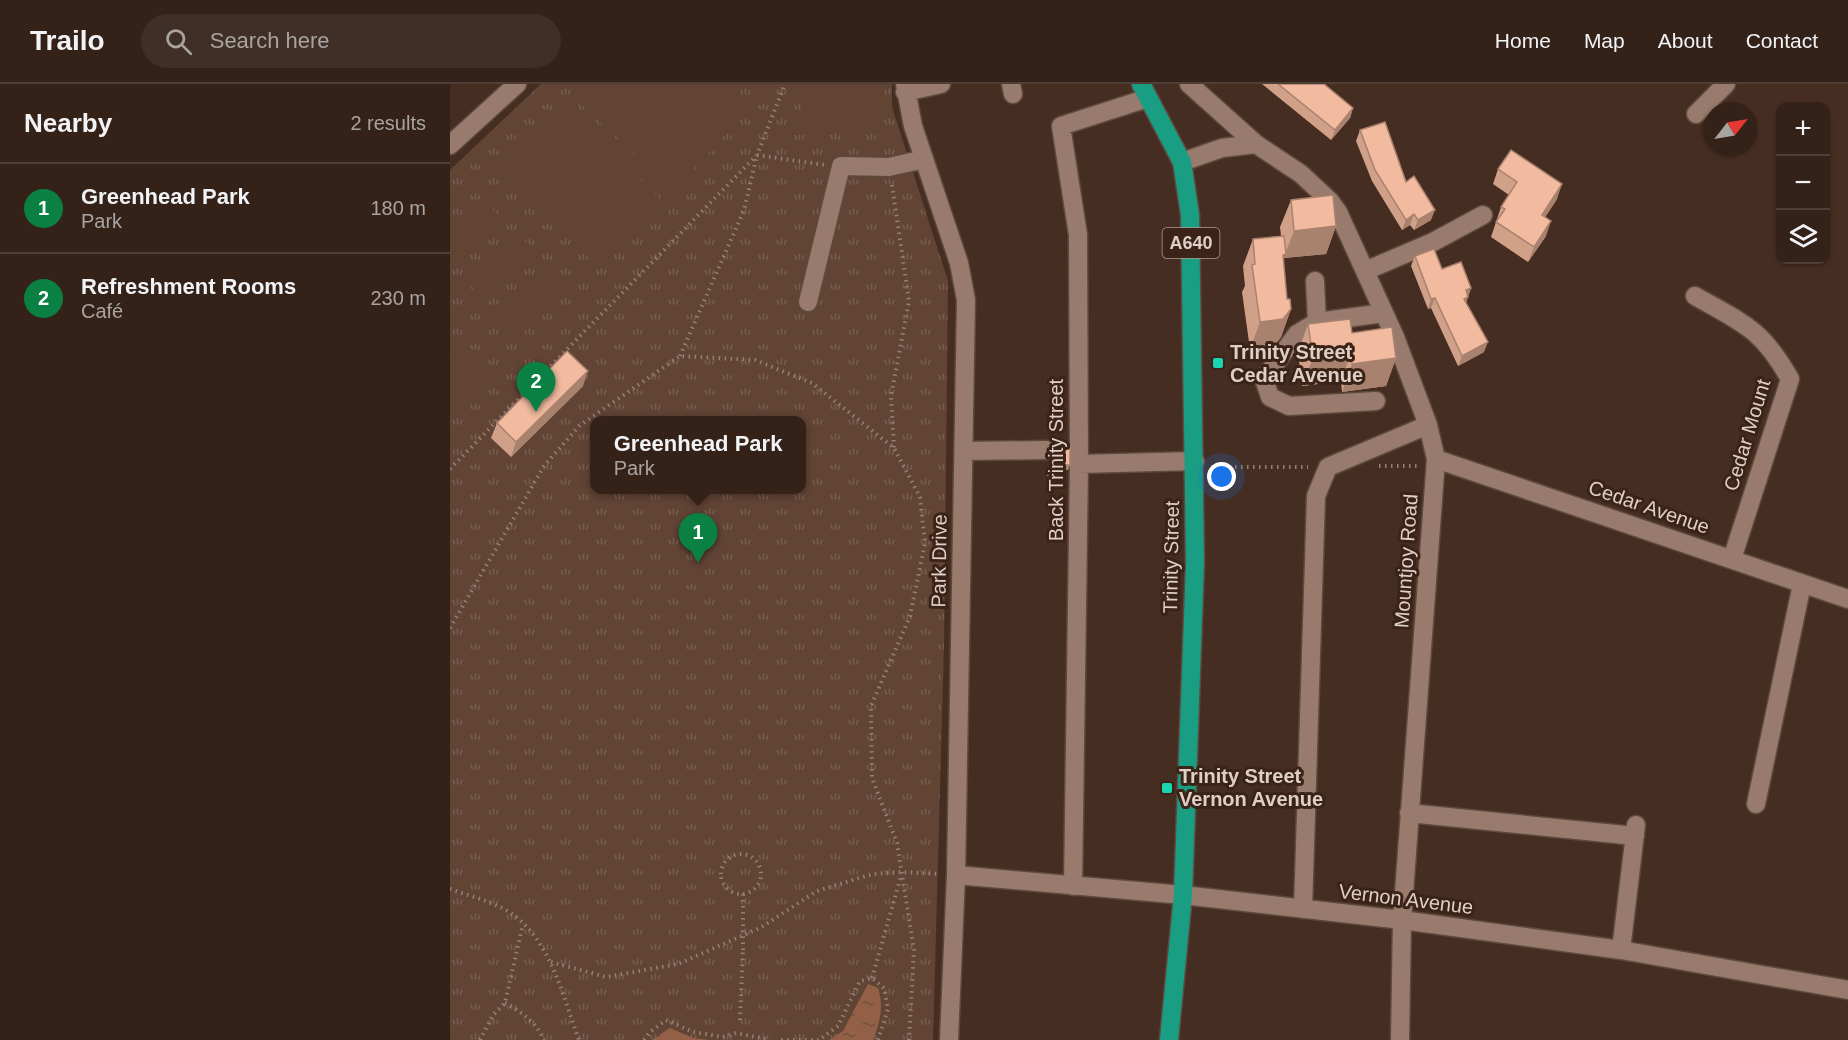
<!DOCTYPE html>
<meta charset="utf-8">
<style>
:root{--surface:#342219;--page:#3f2f26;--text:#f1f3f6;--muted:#a9a4a2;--line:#4e3f38;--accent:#0b8043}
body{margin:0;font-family:Arial,sans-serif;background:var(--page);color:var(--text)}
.controls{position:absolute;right:18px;top:18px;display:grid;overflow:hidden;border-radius:12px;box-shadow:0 2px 4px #0004}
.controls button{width:54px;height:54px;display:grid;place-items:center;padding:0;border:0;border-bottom:2px solid var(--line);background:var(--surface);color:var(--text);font:30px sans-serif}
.compass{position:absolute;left:1254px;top:18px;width:54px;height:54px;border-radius:50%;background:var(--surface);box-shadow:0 2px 4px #0004;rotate:59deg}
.you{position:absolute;left:772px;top:393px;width:21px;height:21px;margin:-15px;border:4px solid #fff;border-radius:50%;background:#1a73e8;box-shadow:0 0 0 9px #1a73e833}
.badge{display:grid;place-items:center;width:39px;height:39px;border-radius:50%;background:var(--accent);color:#fff;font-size:20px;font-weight:700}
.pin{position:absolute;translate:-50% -50px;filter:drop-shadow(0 2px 3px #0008)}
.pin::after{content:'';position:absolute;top:32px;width:21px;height:18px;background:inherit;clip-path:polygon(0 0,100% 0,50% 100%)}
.popup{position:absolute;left:140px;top:332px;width:216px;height:78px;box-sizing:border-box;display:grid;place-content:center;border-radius:12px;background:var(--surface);filter:drop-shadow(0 2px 4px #0005);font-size:20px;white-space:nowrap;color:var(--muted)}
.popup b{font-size:22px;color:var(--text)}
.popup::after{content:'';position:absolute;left:50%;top:100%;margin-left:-12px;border:12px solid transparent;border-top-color:var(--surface)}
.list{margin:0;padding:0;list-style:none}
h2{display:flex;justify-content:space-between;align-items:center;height:78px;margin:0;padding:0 24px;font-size:26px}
h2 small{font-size:20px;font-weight:400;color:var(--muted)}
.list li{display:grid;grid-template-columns:39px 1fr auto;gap:18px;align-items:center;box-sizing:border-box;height:90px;padding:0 24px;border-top:2px solid var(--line)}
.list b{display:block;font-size:22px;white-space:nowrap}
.list p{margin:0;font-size:20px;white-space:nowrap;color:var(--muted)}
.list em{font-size:20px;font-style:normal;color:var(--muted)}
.icon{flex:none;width:33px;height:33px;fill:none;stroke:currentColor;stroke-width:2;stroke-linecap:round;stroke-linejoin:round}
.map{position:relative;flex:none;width:1398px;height:956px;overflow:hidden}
header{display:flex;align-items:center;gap:36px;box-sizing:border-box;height:84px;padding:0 30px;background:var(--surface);border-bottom:2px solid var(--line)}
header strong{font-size:28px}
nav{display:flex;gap:33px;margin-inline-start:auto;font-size:21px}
.search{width:420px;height:54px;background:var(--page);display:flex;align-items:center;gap:15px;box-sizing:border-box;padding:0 21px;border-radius:33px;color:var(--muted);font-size:22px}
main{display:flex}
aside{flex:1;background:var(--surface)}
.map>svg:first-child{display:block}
.park{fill:url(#park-tufts);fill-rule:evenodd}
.pitch{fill:#624435}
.water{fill:url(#water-ripples)}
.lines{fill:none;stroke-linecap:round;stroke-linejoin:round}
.minor-casing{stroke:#5d493e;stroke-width:21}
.highway-casing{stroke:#5d493e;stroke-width:21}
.path{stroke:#958077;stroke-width:4;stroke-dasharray:1.5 4.5;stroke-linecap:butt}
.minor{stroke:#987b6d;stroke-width:18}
.highway{stroke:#199d83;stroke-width:18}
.path-bridge{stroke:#958077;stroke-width:4;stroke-dasharray:1.5 4.5;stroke-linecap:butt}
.wall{fill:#d0a088}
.shaded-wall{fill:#a9826f}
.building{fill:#f2ba9e;stroke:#a9826f;stroke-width:1.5}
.poi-dot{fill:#19d5b2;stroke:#3b2417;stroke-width:2}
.labels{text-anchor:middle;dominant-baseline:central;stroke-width:6;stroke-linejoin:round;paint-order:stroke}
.shield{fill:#3b2417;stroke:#ae9c92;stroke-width:1.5}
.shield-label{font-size:18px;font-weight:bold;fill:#dfcfc7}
.poi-label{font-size:20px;font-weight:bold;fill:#dfcfc7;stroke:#3b2417;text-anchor:start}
.street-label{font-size:20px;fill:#dfcfc7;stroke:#3b2417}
</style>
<header>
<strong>Trailo</strong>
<div class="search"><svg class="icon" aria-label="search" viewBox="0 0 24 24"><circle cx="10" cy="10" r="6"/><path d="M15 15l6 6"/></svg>Search here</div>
<nav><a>Home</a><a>Map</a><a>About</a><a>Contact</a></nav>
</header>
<main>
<aside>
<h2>Nearby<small>2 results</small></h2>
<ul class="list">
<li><span class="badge">1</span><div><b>Greenhead Park</b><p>Park</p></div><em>180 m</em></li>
<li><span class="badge">2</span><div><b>Refreshment Rooms</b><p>Café</p></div><em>230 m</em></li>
</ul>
</aside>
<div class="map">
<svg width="1398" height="956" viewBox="0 0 1398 956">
<defs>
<pattern id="park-tufts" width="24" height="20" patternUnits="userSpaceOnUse" patternTransform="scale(1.5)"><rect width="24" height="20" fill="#624435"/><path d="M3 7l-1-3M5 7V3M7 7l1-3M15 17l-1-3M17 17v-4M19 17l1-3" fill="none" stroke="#785e51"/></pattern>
<pattern id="water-ripples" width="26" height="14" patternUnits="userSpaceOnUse" patternTransform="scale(1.5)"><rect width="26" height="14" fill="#936047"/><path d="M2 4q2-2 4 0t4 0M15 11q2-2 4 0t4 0" fill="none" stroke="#6f5142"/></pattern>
</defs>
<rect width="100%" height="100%" fill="#462d21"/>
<path class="park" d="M 91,0 L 442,0 L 442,23 L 498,197 L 494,560 L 483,956 L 0,956 L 0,86 ZM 144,336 L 352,336 L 352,406 L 144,406 Z"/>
<path class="pitch" d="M 129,0 L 263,0 L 295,29 L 224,106 L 120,10 Z
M 361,0 L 425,0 L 431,47 L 339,51 Z
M 112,20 L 210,115 L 147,181 L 48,86 Z
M 31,114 L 54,136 L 4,187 L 0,182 L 0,146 Z
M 64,146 L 87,169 L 37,219 L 15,196 Z
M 97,178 L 119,200 L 70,251 L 47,228 Z
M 17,261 L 40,284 L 0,324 L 0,279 Z"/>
<path class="water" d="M 418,900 L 428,904 C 434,923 430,938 423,956 L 379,956 L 393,947 Z
M 220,944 L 243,954 L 259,956 L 202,956 Z"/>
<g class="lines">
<g class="minor-casing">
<path id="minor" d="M 455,0 L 463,42 L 509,179 L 516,216 L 506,791 L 499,956
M 561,0 L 563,10
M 739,0 L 806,60 L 851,90 L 880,117 L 888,128 L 945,253 L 978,341 L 986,375 L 952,836 L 950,956
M 455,8 L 491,0
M 1246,30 L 1276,0
M 0,61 L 67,0
M 732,78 L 772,64 L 806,60
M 915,187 L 983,158 L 1033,131
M 865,197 L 867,238
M 1245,212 C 1293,239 1312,245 1340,295 L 1282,475
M 358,218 L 391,82 L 439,83 L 474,75
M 926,317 L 839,322 L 820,313 L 814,295 L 847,250 L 867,238 L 934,229
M 515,367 L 597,366
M 986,375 L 1398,515
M 629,380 L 745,377
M 1306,720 L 1352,500
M 959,729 L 1185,752
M 506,791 L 733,811 L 952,836 L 1171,866 L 1398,906
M 623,802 L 629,380 L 628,151 L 611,42 L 698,14
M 853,825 L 866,412 L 878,383 L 978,341
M 1171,866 L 1186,741"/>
</g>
<g class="highway-casing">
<path id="highway" d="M 691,0 L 732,78 L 740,131 L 745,478 L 733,811 L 719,956"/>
</g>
<path class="path" d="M 442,101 L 459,217 L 441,312 L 444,364
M 230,272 L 294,126 L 307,71 L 375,81
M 929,382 L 969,382
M 761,383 L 858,383
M 597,384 L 597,390 L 611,390
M 0,385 L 307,71 L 335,0
M 0,544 L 94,382 L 129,342 L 230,272 L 305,276 L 362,299 L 444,364 L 470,413 L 475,459 L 460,532 L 421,622 L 422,694 L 447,759 L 464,866 L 459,956
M271 790a20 20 0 1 1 40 0a20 20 0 1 1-40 0Z
M 0,805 C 17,811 36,816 52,824 C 99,848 112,910 129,956
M 293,810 L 293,840
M 101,878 L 156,893 L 228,880 L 310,844 L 367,807 L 423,790 L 452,788 L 490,790
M 422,894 L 451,792
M 55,919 C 70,927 87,939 94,956
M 290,936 L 293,866
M 30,956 L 43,931 L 55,919 L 73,840
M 194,956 L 200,948 L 216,936 L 243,948 L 273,953 L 286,949 L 320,956
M 331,956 L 369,956 L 388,942 L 410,897 L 422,894 L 434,904 L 438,925 L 428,956"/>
<use href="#minor" class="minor"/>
<use href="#highway" class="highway"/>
<path class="path-bridge" d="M 293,866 L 293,840"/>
</g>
<path class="wall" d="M 812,0 L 874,0 L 903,24 L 900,34 L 881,56 Z
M 910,46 L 956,98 L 981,136 L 964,146 L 960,141 L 952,146 L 922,97 L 906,57 Z
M 1048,85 L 1107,115 L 1095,133 L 1096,152 L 1078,178 L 1041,153 L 1051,123 L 1059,111 L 1043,100 Z
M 841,116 L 886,142 L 876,170 L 834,174 L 833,176 L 837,215 L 841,225 L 831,253 L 823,263 L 800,265 L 792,208 L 795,202 L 793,182 L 803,155 L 831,152 L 830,143 Z
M 965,172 L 992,185 L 1021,204 L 1016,218 L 1034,268 L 1008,282 L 981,224 L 978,225 L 961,182 Z
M 858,240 L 902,249 L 946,274 L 936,302 L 892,308 L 891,297 L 852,302 L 848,268 Z
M 133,302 L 61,373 L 41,354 L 47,339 Z
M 603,371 L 618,386 L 602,386 L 601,376 Z"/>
<path class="shaded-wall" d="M 903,24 L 900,34 L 881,56 L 885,46 Z
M 1112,100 L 1107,115 L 1087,146 L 1092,131 Z
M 985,126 L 981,136 L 964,146 L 968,136 Z
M 964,130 L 960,141 L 952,146 L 956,136 Z
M 1101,137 L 1096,152 L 1078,178 L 1084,163 Z
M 886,142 L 876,170 L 834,174 L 826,198 L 833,171 L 835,170 L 844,147 Z
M 1021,204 L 1018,213 L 1015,224 L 1016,206 Z
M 985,214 L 981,224 L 978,225 L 981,215 Z
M 841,225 L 831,253 L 823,263 L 800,265 L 810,238 Z
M 1038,258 L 1034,268 L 1008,282 L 1012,272 Z
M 901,269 L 891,297 L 852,302 L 863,274 Z
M 946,274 L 936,302 L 892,308 L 902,280 Z
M 138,287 L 133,302 L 61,373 L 66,358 Z
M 603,381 L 620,381 L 618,386 L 602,386 Z"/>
<path class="building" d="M 828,0 L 874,0 L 903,24 L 885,46 Z
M 935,38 L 956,98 L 964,92 L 985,126 L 968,136 L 964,130 L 956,136 L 925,86 L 910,46 Z
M 1061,66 L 1112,100 L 1092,131 L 1101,137 L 1084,163 L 1046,138 L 1055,125 L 1051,123 L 1067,98 L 1048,85 Z
M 883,111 L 886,142 L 844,147 L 841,116 Z
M 834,152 L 836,170 L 833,171 L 837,215 L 840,215 L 841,225 L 833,235 L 810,238 L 802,181 L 805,180 L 803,155 Z
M 984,165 L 992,185 L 1011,178 L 1021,204 L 1016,206 L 1018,213 L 1014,215 L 1038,258 L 1012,272 L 985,214 L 981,215 L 965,172 Z
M 900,235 L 902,249 L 942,243 L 946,274 L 902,280 L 901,269 L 863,274 L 858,240 Z
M 117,267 L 138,287 L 66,358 L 47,339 Z
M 620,364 L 620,381 L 603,381 L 603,371 L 609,365 Z"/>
<g class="poi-dot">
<rect x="762" y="273" width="12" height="12" rx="3"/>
<rect x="711" y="698" width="12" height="12" rx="3"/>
</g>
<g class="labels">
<rect class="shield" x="712.5" y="144" width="57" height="30" rx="4.5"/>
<g class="shield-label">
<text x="741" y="159">A640</text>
</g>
<g class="poi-label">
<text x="780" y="268">Trinity Street<tspan x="780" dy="23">Cedar Avenue</tspan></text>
<text x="729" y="692">Trinity Street<tspan x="729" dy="23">Vernon Avenue</tspan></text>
</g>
<g class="street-label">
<text transform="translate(1297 351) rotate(-73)">Cedar Mount</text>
<text transform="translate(606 376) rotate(-90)">Back Trinity Street</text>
<text transform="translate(1199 423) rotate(19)">Cedar Avenue</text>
<text transform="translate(721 473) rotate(-89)">Trinity Street</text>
<text transform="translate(489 477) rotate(-89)">Park Drive</text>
<text transform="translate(956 477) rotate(-86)">Mountjoy Road</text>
<text transform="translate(956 815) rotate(7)">Vernon Avenue</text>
</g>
</g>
</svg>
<div class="controls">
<button>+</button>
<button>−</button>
<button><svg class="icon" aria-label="layers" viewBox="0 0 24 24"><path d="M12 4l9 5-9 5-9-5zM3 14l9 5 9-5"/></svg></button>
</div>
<svg class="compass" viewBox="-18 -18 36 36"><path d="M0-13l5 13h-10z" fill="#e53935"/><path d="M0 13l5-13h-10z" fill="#a9a4a2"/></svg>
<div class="you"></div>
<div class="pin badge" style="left:248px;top:479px">1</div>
<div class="popup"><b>Greenhead Park</b>Park</div>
<div class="pin badge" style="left:86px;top:328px">2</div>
</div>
</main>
